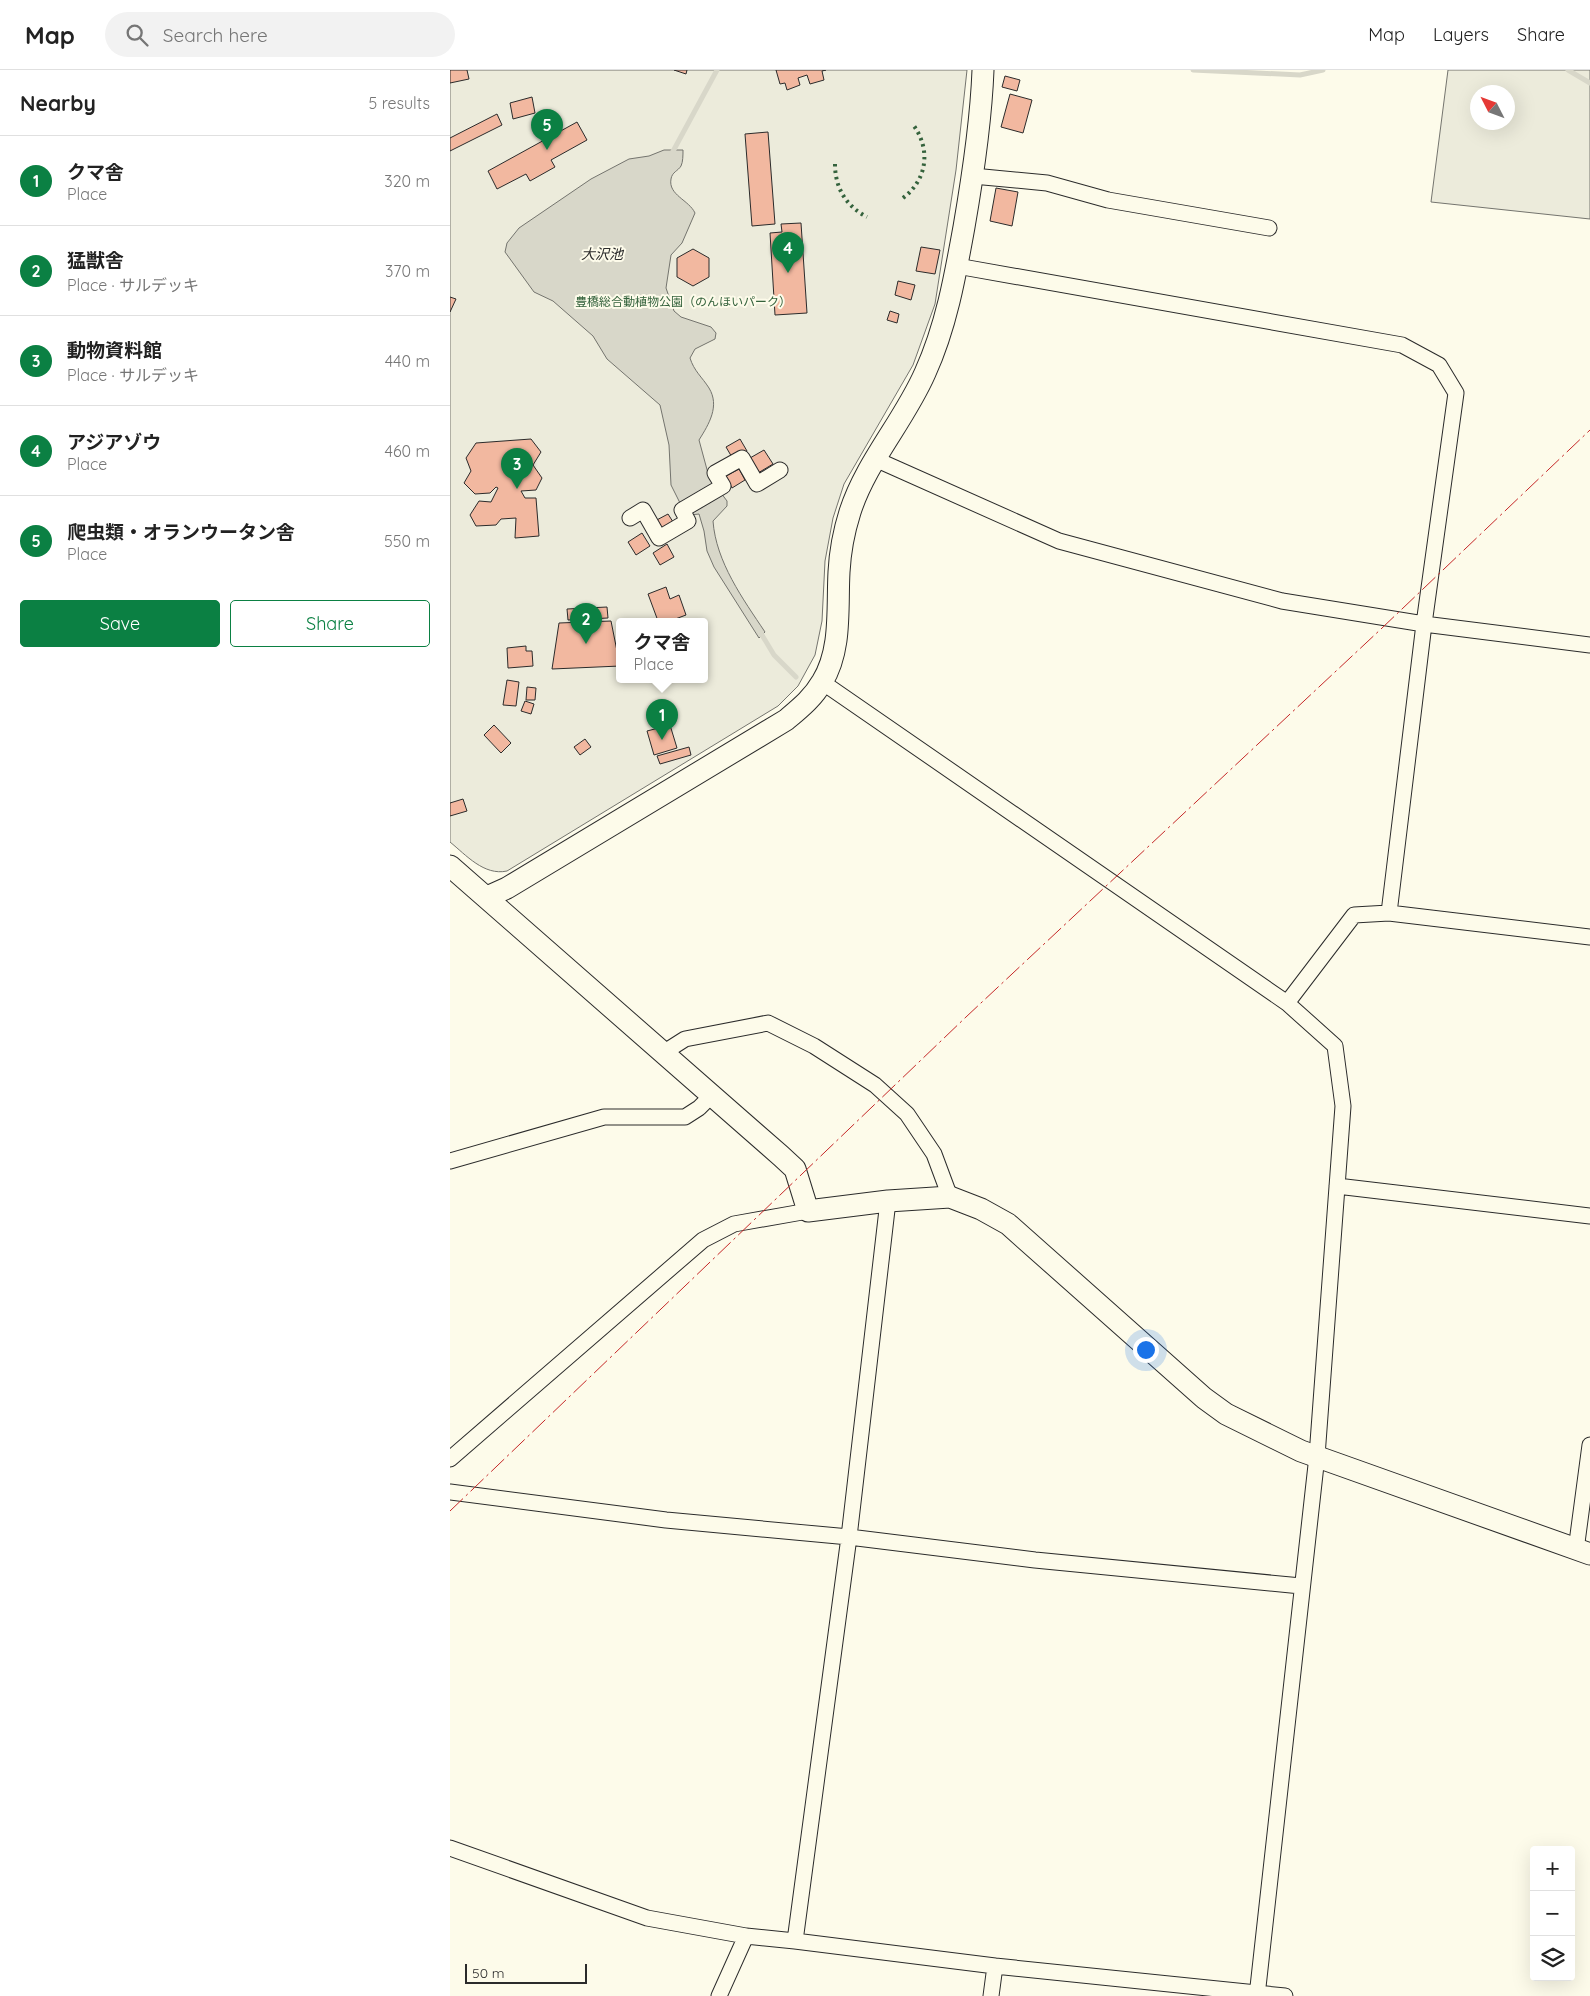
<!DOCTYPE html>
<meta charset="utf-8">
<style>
:root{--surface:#fff;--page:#f2f2f2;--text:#222;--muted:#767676;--line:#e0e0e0;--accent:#0b8043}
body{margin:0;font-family:Quicksand,"Noto Sans JP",sans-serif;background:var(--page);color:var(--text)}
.controls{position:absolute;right:15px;bottom:15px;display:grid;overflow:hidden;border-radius:5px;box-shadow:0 5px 20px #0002}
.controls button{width:45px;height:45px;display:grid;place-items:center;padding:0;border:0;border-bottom:1px solid var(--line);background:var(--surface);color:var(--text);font:25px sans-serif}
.compass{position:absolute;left:1020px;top:15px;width:45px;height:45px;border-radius:50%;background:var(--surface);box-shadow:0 5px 20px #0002;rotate:312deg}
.scale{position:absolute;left:15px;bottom:12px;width:122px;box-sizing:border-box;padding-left:5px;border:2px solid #2b2b2b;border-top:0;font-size:14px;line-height:18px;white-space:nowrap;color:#2b2b2b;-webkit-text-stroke:4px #fdfbea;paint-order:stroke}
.you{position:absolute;left:695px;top:1279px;width:18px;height:18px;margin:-12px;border:4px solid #fff;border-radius:50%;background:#1a73e8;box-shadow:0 0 0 8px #1a73e833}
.badge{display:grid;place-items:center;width:32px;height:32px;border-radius:50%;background:var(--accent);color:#fff;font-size:16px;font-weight:700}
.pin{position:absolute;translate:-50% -41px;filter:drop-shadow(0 1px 2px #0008)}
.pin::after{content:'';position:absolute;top:26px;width:18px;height:15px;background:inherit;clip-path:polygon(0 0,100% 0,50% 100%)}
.popup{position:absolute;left:166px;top:548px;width:92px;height:65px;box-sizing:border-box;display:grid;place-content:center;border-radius:5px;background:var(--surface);filter:drop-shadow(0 1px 4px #0005);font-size:16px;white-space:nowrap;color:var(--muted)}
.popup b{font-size:19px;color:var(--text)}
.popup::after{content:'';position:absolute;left:50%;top:100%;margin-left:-10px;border:10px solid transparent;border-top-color:var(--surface)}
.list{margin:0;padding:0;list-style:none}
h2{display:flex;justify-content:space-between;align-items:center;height:65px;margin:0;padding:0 20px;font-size:21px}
h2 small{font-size:16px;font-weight:400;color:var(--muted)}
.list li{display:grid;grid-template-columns:32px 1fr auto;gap:15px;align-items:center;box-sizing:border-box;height:90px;padding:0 20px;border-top:1px solid var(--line)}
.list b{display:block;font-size:19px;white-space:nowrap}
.list p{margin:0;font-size:16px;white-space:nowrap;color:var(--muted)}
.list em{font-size:16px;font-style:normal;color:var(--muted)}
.actions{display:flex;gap:10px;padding:15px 20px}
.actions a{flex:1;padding:11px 0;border:1px solid var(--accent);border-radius:5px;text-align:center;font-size:18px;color:var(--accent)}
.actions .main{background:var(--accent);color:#fff}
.icon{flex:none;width:28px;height:28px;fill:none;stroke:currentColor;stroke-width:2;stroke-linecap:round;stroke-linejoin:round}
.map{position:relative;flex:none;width:1140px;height:1926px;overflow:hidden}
header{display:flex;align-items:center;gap:30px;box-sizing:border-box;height:70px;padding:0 25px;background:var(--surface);border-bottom:1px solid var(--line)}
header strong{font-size:24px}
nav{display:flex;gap:28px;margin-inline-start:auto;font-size:18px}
.search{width:350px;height:45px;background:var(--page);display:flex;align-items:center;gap:12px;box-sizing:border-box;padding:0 18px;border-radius:28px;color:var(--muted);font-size:19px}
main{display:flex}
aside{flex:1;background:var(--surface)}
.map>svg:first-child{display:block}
.green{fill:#ecebdb;stroke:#74746e;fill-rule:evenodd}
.water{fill:#d8d7c9;stroke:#74746e}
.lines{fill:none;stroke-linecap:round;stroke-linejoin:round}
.stream{stroke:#d8d7c9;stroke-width:5}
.building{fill:#f2b8a0;stroke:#2b2b2b}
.street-casing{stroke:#2b2b2b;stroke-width:17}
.secondary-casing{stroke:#2b2b2b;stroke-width:23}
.street{stroke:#fdfbea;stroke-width:15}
.secondary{stroke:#fdfbea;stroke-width:21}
.hedge{stroke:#34623c;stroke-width:4;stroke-dasharray:2.5 4;stroke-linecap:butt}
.power{stroke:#c62828;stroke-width:1;stroke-dasharray:18 4 2.5 4;stroke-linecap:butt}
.labels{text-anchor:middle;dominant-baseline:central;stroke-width:4;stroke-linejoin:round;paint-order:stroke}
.park-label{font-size:12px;fill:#34623c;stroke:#fdfbea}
.water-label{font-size:14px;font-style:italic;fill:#2b2b2b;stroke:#fdfbea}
</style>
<header>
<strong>Map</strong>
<div class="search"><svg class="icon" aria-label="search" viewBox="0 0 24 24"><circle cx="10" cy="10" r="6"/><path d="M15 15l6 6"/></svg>Search here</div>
<nav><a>Map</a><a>Layers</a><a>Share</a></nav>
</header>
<main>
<aside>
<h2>Nearby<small>5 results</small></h2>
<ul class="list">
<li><span class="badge">1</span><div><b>クマ舎</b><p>Place</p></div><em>320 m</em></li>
<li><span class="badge">2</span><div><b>猛獣舎</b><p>Place · サルデッキ</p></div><em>370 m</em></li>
<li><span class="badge">3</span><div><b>動物資料館</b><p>Place · サルデッキ</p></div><em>440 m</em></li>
<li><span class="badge">4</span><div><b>アジアゾウ</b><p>Place</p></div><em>460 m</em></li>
<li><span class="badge">5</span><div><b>爬虫類・オランウータン舎</b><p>Place</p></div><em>550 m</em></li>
</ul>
<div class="actions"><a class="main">Save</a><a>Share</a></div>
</aside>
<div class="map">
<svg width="1140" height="1926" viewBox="0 0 1140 1926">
<rect width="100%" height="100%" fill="#fdfbea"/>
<path class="green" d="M 0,0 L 517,0 L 506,100 L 485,234 L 463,295 L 394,414 L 383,448 L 375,491 L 372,551 L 365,585 L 348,616 L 328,636 L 57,801 C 34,806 16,785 0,772 ZM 170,551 L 254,551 L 254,609 L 170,609 Z
M 998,0 L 1140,0 L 1140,149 L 981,132 ZM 1028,22 L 1058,22 L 1058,52 L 1028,52 Z"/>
<path class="water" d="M 214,80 L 233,80 C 233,85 233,92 231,96 C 228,101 222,102 221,109 C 218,125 239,130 245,143 L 232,173 L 221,185 L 216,218 L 224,241 L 231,247 L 261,257 L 266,263 L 265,269 L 245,279 L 240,288 C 244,301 252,307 259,318 C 270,336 259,354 249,370 L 259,407 L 277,431 L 277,436 L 263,451 C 266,492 293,529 315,562 L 309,568 L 264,497 L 257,481 L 254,461 L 249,444 L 240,445 L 231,435 L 221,415 L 219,375 L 210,335 L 157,289 L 143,266 L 103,231 L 84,222 L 55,182 L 57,173 L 69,158 L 141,109 L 179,89 L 199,86 Z"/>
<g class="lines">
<path class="stream" d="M 743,0 L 850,5 L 873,0
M 1118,0 L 1140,13
M 221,85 L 267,0
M 309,560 L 324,585 L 346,607"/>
</g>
<path class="building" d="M 0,0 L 17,0 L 19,9 L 0,13 Z
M 224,0 L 237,0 L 236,4 Z
M 326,0 L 376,0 L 372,1 L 374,10 L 360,14 L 357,5 L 348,8 L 350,15 L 337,20 L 335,13 L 330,14 Z
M 555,6 L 570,10 L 567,21 L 552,17 Z
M 560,24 L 582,30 L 573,63 L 551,57 Z
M 82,27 L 85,43 L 63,49 L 60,33 Z
M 47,44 L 52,55 L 0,81 L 0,68 Z
M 127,52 L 137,70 L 101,90 L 105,97 L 80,111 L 76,104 L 47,119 L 38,101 Z
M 318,62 L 325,154 L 302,156 L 295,64 Z
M 546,118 L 568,122 L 562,156 L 540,151 Z
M 351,153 L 357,243 L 325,245 L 320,163 L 332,162 L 331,154 Z
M 471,177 L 490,180 L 485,204 L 466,201 Z
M 243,179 L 259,188 L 259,207 L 243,216 L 227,207 L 227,188 Z
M 448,211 L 465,215 L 461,230 L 445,225 Z
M 0,227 L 6,229 L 0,242 Z
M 440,241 L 449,244 L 447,253 L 437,250 Z
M 81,369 L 91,382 L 83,395 L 92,408 L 86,420 L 71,421 L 75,428 L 86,428 L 89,466 L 65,468 L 66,448 L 51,449 L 46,455 L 26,456 L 20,445 L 29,431 L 41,432 L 48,418 L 46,417 L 40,423 L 25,424 L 14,413 L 21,401 L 16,388 L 26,373 Z
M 290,369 L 297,381 L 283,389 L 276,377 Z
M 314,380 L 323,394 L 308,403 L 300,388 Z
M 289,399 L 295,410 L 282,418 L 276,406 Z
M 218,444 L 225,455 L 210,464 L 203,452 Z
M 192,463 L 200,476 L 186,485 L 178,472 Z
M 217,474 L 224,487 L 210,495 L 203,483 Z
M 216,517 L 220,529 L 229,525 L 236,545 L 220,551 L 208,551 L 198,524 Z
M 157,537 L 158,548 L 118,550 L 117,539 Z
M 161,551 L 170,596 L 102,599 L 109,553 Z
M 76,576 L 76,581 L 82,581 L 83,596 L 58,598 L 57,578 Z
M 57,610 L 69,612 L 66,636 L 53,635 Z
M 77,617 L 86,618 L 85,630 L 76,630 Z
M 75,631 L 84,634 L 81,644 L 71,641 Z
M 44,655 L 61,673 L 51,683 L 34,665 Z
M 220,655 L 227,678 L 204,685 L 197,661 Z
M 135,669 L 141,677 L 130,685 L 124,677 Z
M 239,677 L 241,685 L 210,694 L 207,686 Z
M 13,729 L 17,741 L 0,746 L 0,733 Z"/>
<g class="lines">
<g class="street-casing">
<path id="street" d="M 523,106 L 597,113 L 658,130 L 819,158
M 507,196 L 952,275 L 989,295 L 1006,323 L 974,554 L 939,843
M 425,389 L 609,471 L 832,531 L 974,554 L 1140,575
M 180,448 L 193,440 L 209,468 L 238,451 L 232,440 L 273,416 L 265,403 L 292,388 L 307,414 L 330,400
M 372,612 L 837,933 L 885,976 L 893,1036 L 867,1386 L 807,1926
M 837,933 L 904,845 L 939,843 L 1140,867
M 213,983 L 235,969 L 318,953 L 364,976 L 425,1015 L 457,1044 L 484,1084 L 500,1127
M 0,1091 L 154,1047 L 235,1047 L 249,1038 L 262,1025
M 887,1116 L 1140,1146
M 438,1131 L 399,1467 L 345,1871 L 545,1896 L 541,1926
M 0,1389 L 253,1170 L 284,1154 L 358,1141
M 0,1422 L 216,1450 L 399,1467 L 585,1490 L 851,1516
M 1126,1480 L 1140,1375
M 0,1778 L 197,1848 L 296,1866
M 545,1896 L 835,1926
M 269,1926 L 296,1866 L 345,1871"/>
</g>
<g class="secondary-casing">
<path id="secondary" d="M 0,796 L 331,1086 L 345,1099 L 358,1141 L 438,1131 L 500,1127 L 531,1139 L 558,1154 L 754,1328 L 776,1344 L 851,1381 L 1140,1484
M 37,827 L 57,818 L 336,650 C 349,639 363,628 372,612 C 392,580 387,538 389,502 C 390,482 394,461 400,442 C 416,392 454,351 475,303 C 496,257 505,207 514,157 C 523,105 531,53 533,0"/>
</g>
<use href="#street" class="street"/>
<use href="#secondary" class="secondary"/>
<path class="hedge" d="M 385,94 C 385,118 396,136 417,147
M 453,128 C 477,110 481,80 464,56"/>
<path class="power" d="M 0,1441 L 516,947 L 931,559 L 1140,360"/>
</g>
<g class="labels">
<g class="park-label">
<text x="233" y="231">豊橋総合動植物公園（のんほいパーク）</text>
</g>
<g class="water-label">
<text x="152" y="184">大沢池</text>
</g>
</g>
</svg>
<div class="controls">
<button>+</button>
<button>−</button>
<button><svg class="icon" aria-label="layers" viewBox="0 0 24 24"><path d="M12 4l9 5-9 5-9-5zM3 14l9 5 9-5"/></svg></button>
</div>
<svg class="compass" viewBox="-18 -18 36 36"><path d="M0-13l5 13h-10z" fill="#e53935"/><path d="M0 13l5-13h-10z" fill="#767676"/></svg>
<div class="scale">50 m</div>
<div class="you"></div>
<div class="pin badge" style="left:212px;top:670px">1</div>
<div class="popup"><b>クマ舎</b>Place</div>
<div class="pin badge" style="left:136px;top:574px">2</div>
<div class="pin badge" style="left:67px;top:419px">3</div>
<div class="pin badge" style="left:338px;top:203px">4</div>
<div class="pin badge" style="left:97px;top:80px">5</div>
</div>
</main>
